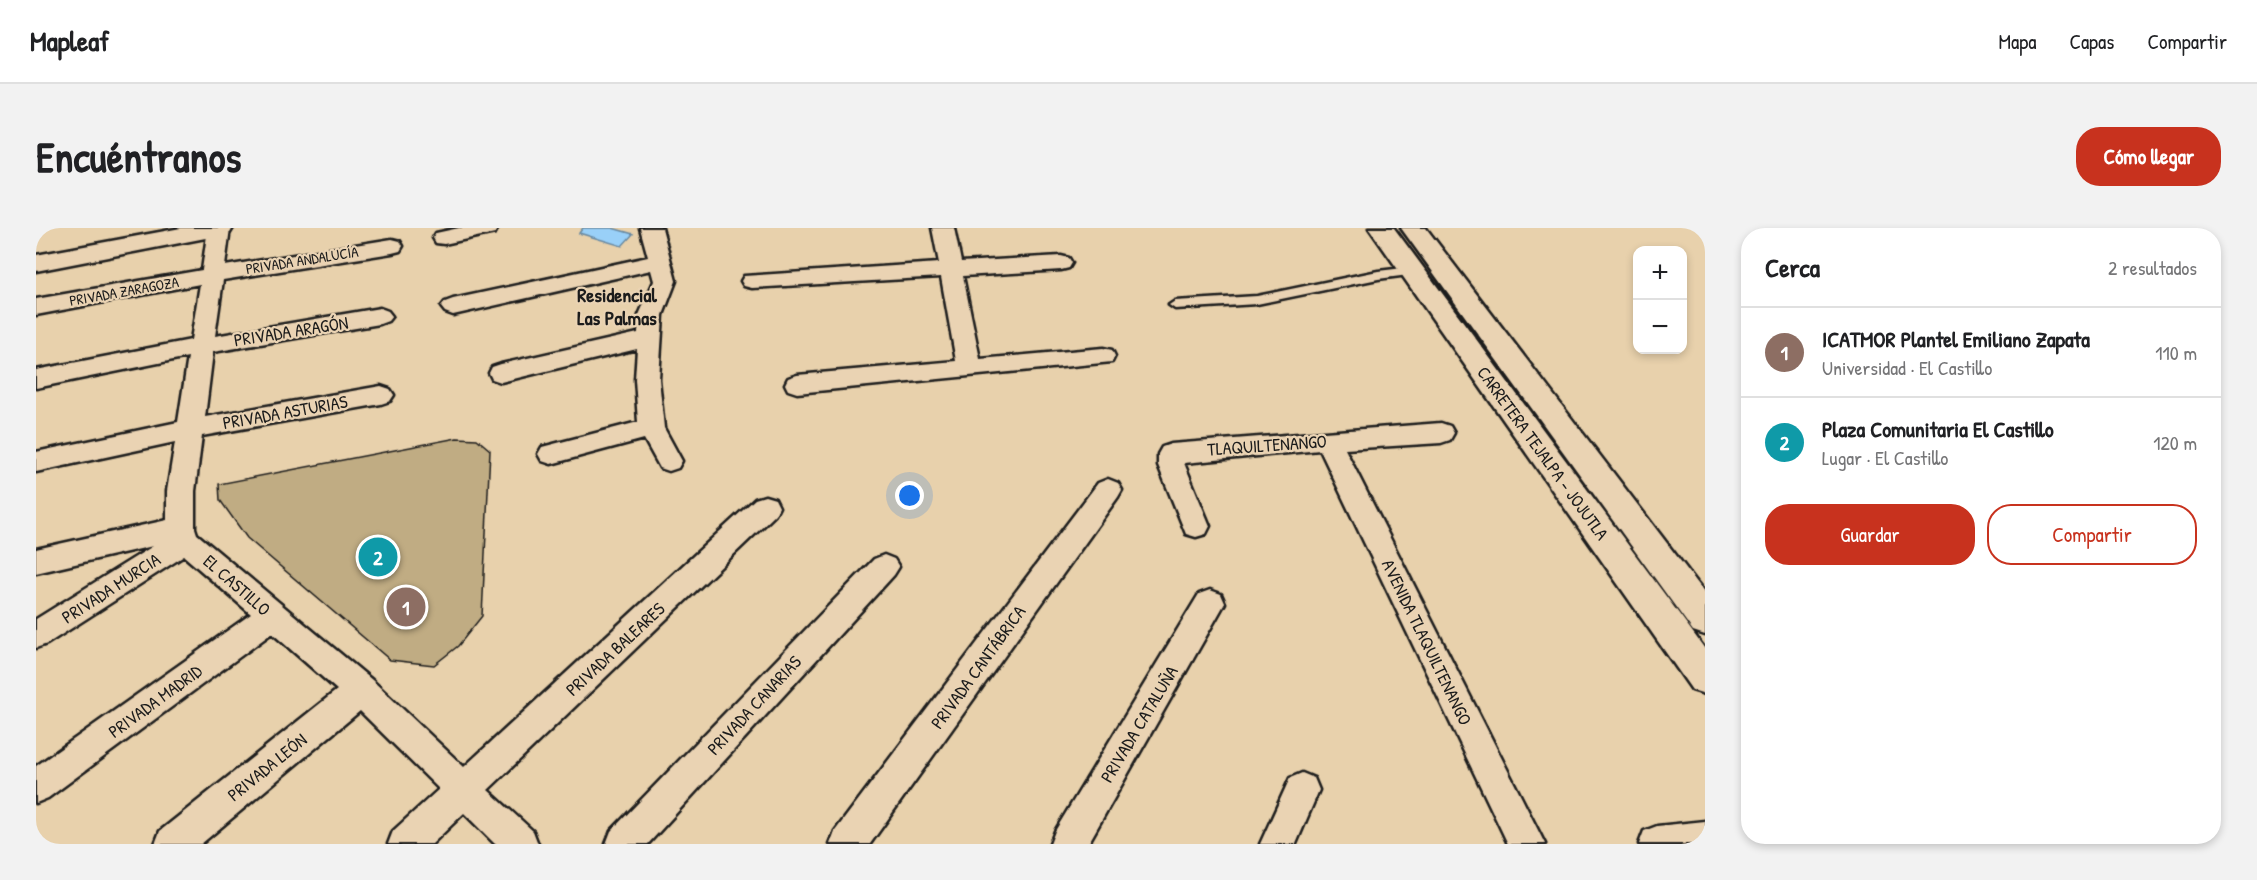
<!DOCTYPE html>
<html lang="es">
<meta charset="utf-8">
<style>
:root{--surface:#fff;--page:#f2f2f2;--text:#202124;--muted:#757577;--line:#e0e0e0;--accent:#c8321e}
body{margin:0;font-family:"Patrick Hand",sans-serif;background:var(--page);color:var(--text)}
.controls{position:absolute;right:18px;top:18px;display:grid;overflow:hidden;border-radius:12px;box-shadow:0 3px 9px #0003}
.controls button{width:54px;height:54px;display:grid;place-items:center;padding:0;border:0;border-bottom:2px solid var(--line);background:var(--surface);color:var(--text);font:30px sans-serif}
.you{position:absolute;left:874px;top:268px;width:21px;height:21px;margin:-15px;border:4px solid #fff;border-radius:50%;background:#1a73e8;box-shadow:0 0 0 9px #1a73e833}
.badge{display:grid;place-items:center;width:39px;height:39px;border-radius:50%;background:var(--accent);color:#fff;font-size:20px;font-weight:700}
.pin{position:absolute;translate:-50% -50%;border:3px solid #fff;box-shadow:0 2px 6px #0006}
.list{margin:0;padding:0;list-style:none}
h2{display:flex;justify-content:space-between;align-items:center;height:78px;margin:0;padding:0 24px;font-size:26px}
h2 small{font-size:20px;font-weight:400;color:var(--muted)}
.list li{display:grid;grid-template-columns:39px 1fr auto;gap:18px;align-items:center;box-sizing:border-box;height:90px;padding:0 24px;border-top:2px solid var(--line)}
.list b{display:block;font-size:22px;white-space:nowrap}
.list p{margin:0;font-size:20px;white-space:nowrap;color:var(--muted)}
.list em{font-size:20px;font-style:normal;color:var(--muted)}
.actions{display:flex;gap:12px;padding:18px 24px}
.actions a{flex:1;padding:14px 0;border:2px solid var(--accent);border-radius:24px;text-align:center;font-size:21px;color:var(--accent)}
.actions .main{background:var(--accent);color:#fff}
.map{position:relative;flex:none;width:1669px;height:616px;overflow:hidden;border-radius:24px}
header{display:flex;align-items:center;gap:36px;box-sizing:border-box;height:84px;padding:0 30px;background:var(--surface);border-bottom:2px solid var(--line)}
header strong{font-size:28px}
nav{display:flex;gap:33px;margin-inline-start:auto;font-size:21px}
.intro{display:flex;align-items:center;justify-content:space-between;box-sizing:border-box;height:144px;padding:0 36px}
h1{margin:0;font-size:42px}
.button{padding:15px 27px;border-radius:24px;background:var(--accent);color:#fff;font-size:21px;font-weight:700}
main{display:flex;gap:36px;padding:0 36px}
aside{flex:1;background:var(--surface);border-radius:24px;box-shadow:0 3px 9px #0003}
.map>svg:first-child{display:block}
.water{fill:#99d0f8;stroke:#6788a0;stroke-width:1.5}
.building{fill:#c0ac83;stroke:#1c1c1c;stroke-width:1.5}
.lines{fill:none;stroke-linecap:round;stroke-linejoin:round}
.service-casing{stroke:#1c1c1c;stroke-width:5}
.minor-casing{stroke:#1c1c1c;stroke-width:5}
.tertiary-casing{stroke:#1c1c1c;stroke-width:5}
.secondary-casing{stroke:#1c1c1c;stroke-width:5}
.service{fill:#ead3b3;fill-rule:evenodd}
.minor{fill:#ead3b3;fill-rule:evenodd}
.tertiary{fill:#ead3b3;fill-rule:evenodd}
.secondary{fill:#ead3b3;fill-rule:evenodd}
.labels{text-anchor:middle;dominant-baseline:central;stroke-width:4.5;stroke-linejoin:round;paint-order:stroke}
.far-street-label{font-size:15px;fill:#1c1c1c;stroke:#ead3b3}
.street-label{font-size:18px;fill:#1c1c1c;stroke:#ead3b3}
.neighbourhood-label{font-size:20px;font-weight:bold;fill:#1c1c1c;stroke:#ead3b3}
</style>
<header>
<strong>Mapleaf</strong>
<nav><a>Mapa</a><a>Capas</a><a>Compartir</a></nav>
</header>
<div class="intro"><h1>Encuéntranos</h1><a class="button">Cómo llegar</a></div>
<main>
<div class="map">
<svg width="1669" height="616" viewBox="0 0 1669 616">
<rect width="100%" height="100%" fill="#e8d1ac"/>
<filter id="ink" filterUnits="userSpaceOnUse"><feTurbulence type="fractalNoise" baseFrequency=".0167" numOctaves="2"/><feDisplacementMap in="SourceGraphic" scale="12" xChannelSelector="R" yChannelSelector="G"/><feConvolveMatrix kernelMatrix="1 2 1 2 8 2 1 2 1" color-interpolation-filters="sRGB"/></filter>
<g filter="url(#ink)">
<path class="water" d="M 547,0 L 576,0 L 597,6 L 586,18 L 543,5 Z"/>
<path class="building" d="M 421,210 L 441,211 L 454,222 L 446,388 L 422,418 L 398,437 L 354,432 L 211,310 L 184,272 L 183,256 Z"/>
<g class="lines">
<g class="service-casing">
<path id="service" d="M 1376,39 L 1380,40 L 1380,46 L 1342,51 L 1221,76 L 1139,81 L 1133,77 L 1139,73 L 1221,68 L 1342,43 Z"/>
</g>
<g class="minor-casing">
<path id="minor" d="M 172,0 L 194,0 L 189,38 L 356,11 L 364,13 L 367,18 L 364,23 L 356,25 L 187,52 L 179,108 L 344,80 L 352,83 L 356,88 L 352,93 L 344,96 L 177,124 L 169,189 L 345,158 L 354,161 L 358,167 L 354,173 L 345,176 L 166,208 L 159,263 L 159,300 L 161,306 L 336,452 L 428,539 L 719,271 L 729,268 L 739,271 L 743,279 L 739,287 L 452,562 L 497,603 L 502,616 L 459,616 L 428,585 L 396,616 L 352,616 L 357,603 L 403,561 L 324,483 L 165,616 L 119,616 L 124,603 L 301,462 L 236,405 L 12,570 L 0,575 L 0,538 L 215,386 L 148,328 L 11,416 L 0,420 L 0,391 L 117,318 L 0,345 L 0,321 L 131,292 L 131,263 L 139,214 L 0,244 L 0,224 L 142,194 L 152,129 L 0,160 L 0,142 L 155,112 L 164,56 L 0,87 L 0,71 L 166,42 Z
M 423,0 L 462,0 L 459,5 L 408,16 L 400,15 L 397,10 L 400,5 Z
M 604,0 L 626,0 L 640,53 L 627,87 L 623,151 L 628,200 L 646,233 L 642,240 L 633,243 L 624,240 L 608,211 L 515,236 L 506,233 L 502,226 L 506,219 L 602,194 L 599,151 L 601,121 L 465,154 L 456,151 L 453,145 L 456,139 L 465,136 L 602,105 L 603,87 L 618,53 L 615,42 L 417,87 L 409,84 L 405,79 L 409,74 L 417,71 L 612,29 Z
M 896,0 L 918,0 L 925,34 L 1025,28 L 1033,30 L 1036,35 L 1033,40 L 1025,42 L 927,48 L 944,131 L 1067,120 L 1076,122 L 1079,128 L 1076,134 L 761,165 L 752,162 L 749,156 L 752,150 L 761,147 L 920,133 L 905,49 L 716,60 L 708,58 L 705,53 L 708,48 L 903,35 Z
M 1405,195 L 1414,198 L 1418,205 L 1414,212 L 1405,215 L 1309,221 L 1509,616 L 1472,616 L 1284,222 L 1148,235 L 1174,298 L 1170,306 L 1160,309 L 1150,306 L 1122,237 L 1122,226 L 1126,219 L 1135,216 Z
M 1072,251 L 1082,255 L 1086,262 L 1082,269 L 834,616 L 794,616 L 799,603 L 1062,255 Z
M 848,327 L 858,331 L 863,339 L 858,347 L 612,616 L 570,616 L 575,603 L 838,331 Z
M 1174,362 L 1185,366 L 1189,375 L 1052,616 L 1014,616 L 1019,603 L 1163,366 Z
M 1266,545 L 1278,550 L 1283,562 L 1260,616 L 1224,616 L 1254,550 Z
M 1669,593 L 1669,616 L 1603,616 L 1608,603 L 1621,598 Z"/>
</g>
<g class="tertiary-casing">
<path id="tertiary" d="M 145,0 L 197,0 L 194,5 L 185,7 L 0,43 L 0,27 Z"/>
</g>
<g class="secondary-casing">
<path id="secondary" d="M 1333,0 L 1358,0 L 1669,421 L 1669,466 L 1656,462 Z
M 1365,0 L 1390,0 L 1669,365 L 1669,407 L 1657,403 Z"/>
</g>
<use href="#service" class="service"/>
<use href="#minor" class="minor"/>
<use href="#tertiary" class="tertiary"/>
<use href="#secondary" class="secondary"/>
</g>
</g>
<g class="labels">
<g class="far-street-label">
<text transform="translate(266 32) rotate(-9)">PRIVADA ANDALUCÍA</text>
<text transform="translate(88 63) rotate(-10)">PRIVADA ZARAGOZA</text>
</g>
<g class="street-label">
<text transform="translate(255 103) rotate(-9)">PRIVADA ARAGÓN</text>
<text transform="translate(249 184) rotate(-10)">PRIVADA ASTURIAS</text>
<text transform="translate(1231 217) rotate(-4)">TLAQUILTENANGO</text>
<text transform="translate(1507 225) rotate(54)">CARRETERA TEJALPA - JOJUTLA</text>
<text transform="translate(201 357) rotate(41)">EL CASTILLO</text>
<text transform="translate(75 360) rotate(-33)">PRIVADA MURCIA</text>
<text transform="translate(1391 414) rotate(64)">AVENIDA TLAQUILTENANGO</text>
<text transform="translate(579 421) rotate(-43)">PRIVADA BALEARES</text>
<text transform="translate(942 439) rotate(-54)">PRIVADA CANTÁBRICA</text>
<text transform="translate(119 473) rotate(-36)">PRIVADA MADRID</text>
<text transform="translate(718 477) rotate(-47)">PRIVADA CANARIAS</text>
<text transform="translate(1103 496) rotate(-59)">PRIVADA CATALUÑA</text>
<text transform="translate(231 539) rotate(-39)">PRIVADA LEÓN</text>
</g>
<g class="neighbourhood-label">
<text x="581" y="66">Residencial<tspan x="581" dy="23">Las Palmas</tspan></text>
</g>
</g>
</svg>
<div class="controls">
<button>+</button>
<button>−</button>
</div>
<div class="you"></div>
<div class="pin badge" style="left:370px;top:379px;background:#8d6e63">1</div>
<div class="pin badge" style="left:342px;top:329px;background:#0f9aa8">2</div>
</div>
<aside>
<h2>Cerca<small>2 resultados</small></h2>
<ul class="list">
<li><span class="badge" style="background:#8d6e63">1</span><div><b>ICATMOR Plantel Emiliano Zapata</b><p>Universidad · El Castillo</p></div><em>110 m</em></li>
<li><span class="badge" style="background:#0f9aa8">2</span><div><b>Plaza Comunitaria El Castillo</b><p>Lugar · El Castillo</p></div><em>120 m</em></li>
</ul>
<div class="actions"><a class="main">Guardar</a><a>Compartir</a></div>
</aside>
</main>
